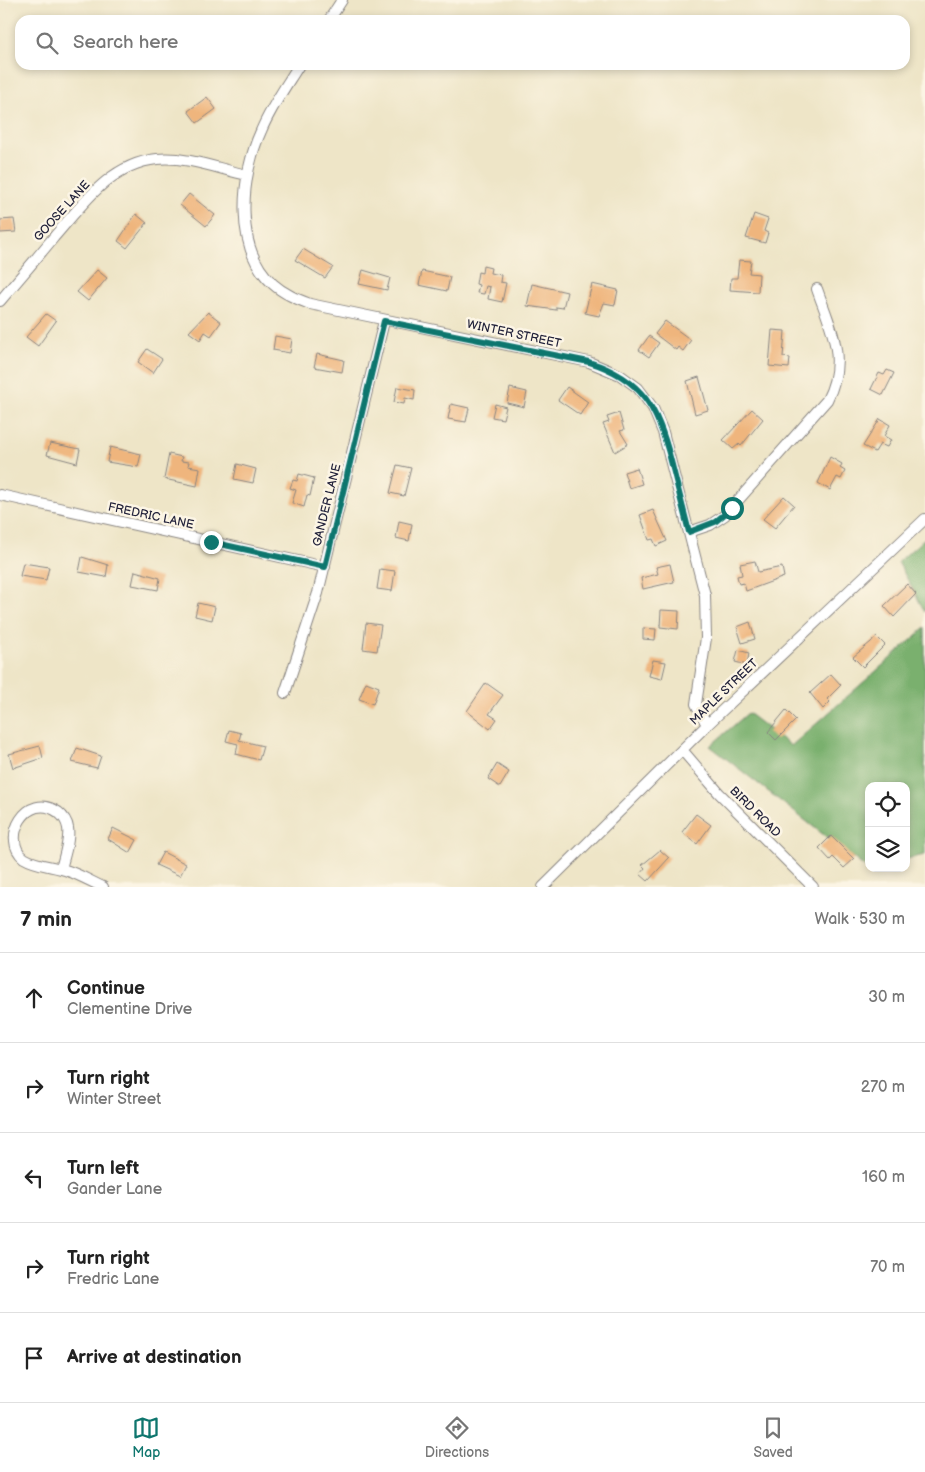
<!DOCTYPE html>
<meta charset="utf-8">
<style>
:root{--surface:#fff;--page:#f2f2f2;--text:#222;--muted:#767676;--line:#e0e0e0;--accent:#0f766e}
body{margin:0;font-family:"Balsamiq Sans",sans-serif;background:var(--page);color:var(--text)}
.controls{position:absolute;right:15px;bottom:15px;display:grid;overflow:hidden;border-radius:10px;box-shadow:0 2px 8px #0003}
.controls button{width:45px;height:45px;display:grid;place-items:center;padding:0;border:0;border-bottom:1px solid var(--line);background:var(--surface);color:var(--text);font:25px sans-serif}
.stop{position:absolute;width:15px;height:15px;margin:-11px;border:4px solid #0f766e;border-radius:50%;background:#fff}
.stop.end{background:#0f766e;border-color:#fff;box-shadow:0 1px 5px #0008}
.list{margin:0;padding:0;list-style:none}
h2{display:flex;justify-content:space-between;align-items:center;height:65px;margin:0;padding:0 20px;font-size:21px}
h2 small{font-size:16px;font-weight:400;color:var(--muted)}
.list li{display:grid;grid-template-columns:32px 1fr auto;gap:15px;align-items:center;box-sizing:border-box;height:90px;padding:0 20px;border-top:1px solid var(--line)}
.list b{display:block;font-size:19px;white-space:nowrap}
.list p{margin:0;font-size:16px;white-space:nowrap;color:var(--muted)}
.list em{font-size:16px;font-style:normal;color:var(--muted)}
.icon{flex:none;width:28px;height:28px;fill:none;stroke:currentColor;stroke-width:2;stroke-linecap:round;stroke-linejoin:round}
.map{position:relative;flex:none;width:925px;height:887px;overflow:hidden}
.search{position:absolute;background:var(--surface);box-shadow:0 2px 8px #0003;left:15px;right:15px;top:15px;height:55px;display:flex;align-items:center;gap:12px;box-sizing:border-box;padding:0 18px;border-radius:15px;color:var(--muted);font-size:19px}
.sheet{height:515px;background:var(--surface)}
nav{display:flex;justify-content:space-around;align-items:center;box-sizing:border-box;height:70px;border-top:1px solid var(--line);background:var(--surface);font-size:14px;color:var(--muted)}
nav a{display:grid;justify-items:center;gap:2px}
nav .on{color:var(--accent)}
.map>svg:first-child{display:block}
.forest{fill:#7ab06e;stroke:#4e6954}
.building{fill:#efb57d}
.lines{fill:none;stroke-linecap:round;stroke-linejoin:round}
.minor-casing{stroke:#888481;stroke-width:12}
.minor{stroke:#fff;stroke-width:10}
.route{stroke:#0f766e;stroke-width:6}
.labels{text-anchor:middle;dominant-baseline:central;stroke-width:5;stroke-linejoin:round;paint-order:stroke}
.street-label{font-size:12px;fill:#22223b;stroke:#fcf5e5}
</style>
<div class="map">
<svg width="925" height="887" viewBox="0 0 925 887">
<rect width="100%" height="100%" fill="#fcf5e5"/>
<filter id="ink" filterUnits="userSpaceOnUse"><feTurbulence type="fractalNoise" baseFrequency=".02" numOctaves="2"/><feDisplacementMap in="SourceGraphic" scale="10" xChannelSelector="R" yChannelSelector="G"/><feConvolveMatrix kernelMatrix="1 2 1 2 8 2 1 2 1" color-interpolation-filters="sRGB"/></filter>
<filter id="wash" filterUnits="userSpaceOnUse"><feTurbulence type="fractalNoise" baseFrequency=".0096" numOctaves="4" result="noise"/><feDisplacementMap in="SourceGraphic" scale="20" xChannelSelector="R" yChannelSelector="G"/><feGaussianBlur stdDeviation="1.12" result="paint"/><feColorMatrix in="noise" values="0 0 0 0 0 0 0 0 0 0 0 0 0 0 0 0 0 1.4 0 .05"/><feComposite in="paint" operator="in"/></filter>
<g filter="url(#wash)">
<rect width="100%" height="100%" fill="#eee5c7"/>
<path class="forest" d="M 925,538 L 925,612 L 898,562 Z
M 925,628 L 925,855 L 906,859 L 906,786 L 869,786 L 869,867 L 866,868 L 710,746 L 748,713 L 791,746 Z"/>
<g id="blocks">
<path class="building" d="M 207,97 L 216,109 L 197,123 L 188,111 Z
M 189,194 L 215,215 L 206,226 L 180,205 Z
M 136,214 L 147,223 L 127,248 L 118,241 Z
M 754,214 L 768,219 L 764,231 L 768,233 L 765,243 L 746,238 Z
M 14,219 L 16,232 L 0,233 L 0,220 Z
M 303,249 L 333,267 L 325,278 L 295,260 Z
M 739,260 L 751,261 L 749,273 L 759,274 L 758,292 L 730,290 L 731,278 L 737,278 Z
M 483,266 L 491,268 L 490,273 L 501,275 L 500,282 L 506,283 L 502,302 L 488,299 L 490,287 L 486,286 L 484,294 L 477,293 L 479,285 L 476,284 L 478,272 L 482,273 Z
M 97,270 L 107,278 L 88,301 L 77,292 Z
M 363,270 L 390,278 L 387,290 L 359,284 Z
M 422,271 L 450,277 L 447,291 L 419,285 Z
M 532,284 L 567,292 L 563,308 L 556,307 L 556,310 L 527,306 Z
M 592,284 L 618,290 L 615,305 L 604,303 L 599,316 L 585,313 Z
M 208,312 L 221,322 L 211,336 L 205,332 L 200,340 L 189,332 Z
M 46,314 L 56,321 L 38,346 L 26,337 Z
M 665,321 L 691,340 L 683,351 L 678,347 L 676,350 L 655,334 Z
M 772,330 L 785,331 L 783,357 L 790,358 L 789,368 L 769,366 Z
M 275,336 L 292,339 L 290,353 L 273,350 Z
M 649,336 L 659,343 L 649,357 L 639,350 Z
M 147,349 L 162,359 L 153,373 L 138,362 Z
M 317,354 L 344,360 L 342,372 L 314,367 Z
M 887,370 L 894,373 L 883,395 L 871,389 L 879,373 L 884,375 Z
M 699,377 L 708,410 L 695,414 L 687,381 Z
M 397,387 L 415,390 L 414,400 L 405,398 L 404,404 L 394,402 Z
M 567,387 L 588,402 L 580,415 L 558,400 Z
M 510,388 L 527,392 L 524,407 L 507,403 Z
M 451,404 L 469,408 L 466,422 L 448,419 Z
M 495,404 L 506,407 L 503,419 L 492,417 Z
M 752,409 L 763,419 L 741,446 L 739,444 L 733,449 L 723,440 Z
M 619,413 L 624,430 L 620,431 L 628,444 L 615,452 L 603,424 L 609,422 L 607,417 Z
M 880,419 L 890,425 L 884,436 L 891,440 L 887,447 L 880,444 L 875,452 L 863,446 Z
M 50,443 L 80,449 L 77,463 L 47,455 Z
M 110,447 L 141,454 L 138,467 L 107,462 Z
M 169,454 L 182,457 L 181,461 L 189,462 L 188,466 L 200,468 L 197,486 L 164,479 Z
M 830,457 L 842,464 L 840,468 L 845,471 L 841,479 L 837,477 L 830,490 L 818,483 Z
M 237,464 L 256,469 L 253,483 L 234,479 Z
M 397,465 L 411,468 L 404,496 L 390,493 Z
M 637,468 L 642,484 L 629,488 L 624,472 Z
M 299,474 L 314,478 L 310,496 L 307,495 L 304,507 L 292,503 L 296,490 L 290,488 L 293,480 L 297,481 Z
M 784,496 L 794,505 L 775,528 L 763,519 Z
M 653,510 L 667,541 L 656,546 L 653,539 L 649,540 L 640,515 Z
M 399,521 L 412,524 L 409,541 L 396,538 Z
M 82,557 L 108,565 L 106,577 L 79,572 Z
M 755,561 L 758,572 L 782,567 L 784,577 L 746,591 L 744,583 L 739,584 L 737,576 L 742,575 L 740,564 Z
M 23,563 L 49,567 L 46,580 L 20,576 Z
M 670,564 L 674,582 L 643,589 L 641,578 L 658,574 L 656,567 Z
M 380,569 L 395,571 L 392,591 L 377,589 Z
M 135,571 L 160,578 L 158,590 L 132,585 Z
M 907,584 L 916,594 L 894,617 L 884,606 Z
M 198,603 L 215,607 L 212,620 L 195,616 Z
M 661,610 L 679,611 L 678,629 L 660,627 Z
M 750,622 L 755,639 L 742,643 L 737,627 Z
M 366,623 L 381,625 L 377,651 L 363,649 Z
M 643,628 L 656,629 L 655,640 L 643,639 Z
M 877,637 L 885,645 L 863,667 L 853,657 Z
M 738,650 L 749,653 L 747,665 L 735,662 Z
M 653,660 L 666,662 L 662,679 L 649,676 Z
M 831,674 L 841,685 L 827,699 L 830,702 L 823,709 L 810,693 Z
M 366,682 L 379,687 L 373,704 L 359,699 Z
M 486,683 L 503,695 L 489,714 L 497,719 L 490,729 L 467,711 Z
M 786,710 L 796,720 L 776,740 L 768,732 Z
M 229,730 L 241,733 L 239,740 L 263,746 L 259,760 L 236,754 L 238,744 L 226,741 Z
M 40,746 L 43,758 L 13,768 L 9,754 Z
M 77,748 L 101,756 L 97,768 L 72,762 Z
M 497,764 L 509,772 L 500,787 L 488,779 Z
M 696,814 L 711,825 L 697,844 L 682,832 Z
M 113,828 L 137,840 L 130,853 L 108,839 Z
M 831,836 L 854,859 L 844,868 L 833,857 L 830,860 L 819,848 Z
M 660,850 L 669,858 L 648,881 L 640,874 L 645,868 L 642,865 Z
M 163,852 L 186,864 L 180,876 L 156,865 Z"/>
</g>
</g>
<g filter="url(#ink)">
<use href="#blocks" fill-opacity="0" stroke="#888481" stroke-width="1"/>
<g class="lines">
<g class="minor-casing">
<path id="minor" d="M 329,20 L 342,0
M 299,65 C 286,86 271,107 261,131 C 241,175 233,248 273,284 C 284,294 297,299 310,304 L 589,362 L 620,375 L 638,388 L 653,408 L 663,432 L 705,595 L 706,638 L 696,704 L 707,725
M 0,301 C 18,280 36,259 54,237 C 83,204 110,164 157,159 C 186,156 219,169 247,175
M 0,495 L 325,567
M 689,532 L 710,525 L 725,515 L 827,400 C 848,359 831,329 817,289
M 285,693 L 318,593 L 384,321
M 683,751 L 719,793 L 813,887
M 61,869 C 64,856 70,841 68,828 C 67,821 63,816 58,812 C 27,790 0,839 24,858 C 37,866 54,866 68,871 C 80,875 92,882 103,887
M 543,887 L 707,725 L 925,519"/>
</g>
<use href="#minor" class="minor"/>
</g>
</g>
<g class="lines" filter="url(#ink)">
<path class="route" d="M 211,542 L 325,567 L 384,321 L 589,362 C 643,379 658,409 671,461 C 677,485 683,508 689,532 L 715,522 L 732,508"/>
</g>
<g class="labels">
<g class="street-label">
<text transform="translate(62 211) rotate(-48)">GOOSE LANE</text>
<text transform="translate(514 334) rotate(12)">WINTER STREET</text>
<text transform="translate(327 505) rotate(-76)">GANDER LANE</text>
<text transform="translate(151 516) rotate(12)">FREDRIC LANE</text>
<text transform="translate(724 692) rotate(-44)">MAPLE STREET</text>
<text transform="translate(755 812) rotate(45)">BIRD ROAD</text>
</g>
</g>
</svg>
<div class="controls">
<button><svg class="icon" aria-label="locate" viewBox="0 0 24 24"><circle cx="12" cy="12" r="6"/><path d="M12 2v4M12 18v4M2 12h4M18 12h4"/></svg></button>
<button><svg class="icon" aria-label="layers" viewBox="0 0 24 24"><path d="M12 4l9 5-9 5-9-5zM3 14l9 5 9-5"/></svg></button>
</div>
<div class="stop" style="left:732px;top:508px"></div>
<div class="stop end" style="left:211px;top:542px"></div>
<div class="search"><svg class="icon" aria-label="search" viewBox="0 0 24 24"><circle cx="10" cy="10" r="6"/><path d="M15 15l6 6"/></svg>Search here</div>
</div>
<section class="sheet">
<h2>7 min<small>Walk · 530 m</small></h2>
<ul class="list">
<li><svg class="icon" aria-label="ahead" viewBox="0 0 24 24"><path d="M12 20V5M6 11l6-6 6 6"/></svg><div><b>Continue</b><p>Clementine Drive</p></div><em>30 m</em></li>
<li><svg class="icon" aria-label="right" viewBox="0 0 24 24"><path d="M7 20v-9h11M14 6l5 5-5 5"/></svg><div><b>Turn right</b><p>Winter Street</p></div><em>270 m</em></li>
<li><svg class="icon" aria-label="left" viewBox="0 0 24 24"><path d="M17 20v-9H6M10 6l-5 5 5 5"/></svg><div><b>Turn left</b><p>Gander Lane</p></div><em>160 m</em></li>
<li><svg class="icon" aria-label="right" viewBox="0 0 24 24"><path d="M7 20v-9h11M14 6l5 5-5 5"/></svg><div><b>Turn right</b><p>Fredric Lane</p></div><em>70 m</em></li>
<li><svg class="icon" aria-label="arrive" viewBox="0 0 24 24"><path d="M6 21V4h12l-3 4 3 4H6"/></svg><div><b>Arrive at destination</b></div></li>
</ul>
</section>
<nav>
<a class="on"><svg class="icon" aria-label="map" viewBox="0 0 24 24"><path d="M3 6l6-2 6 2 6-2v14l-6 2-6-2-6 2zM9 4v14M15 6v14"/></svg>Map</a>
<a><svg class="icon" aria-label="directions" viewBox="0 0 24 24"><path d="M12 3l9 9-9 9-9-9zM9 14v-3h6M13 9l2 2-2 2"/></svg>Directions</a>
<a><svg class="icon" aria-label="saved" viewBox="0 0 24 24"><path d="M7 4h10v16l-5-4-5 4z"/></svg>Saved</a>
</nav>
